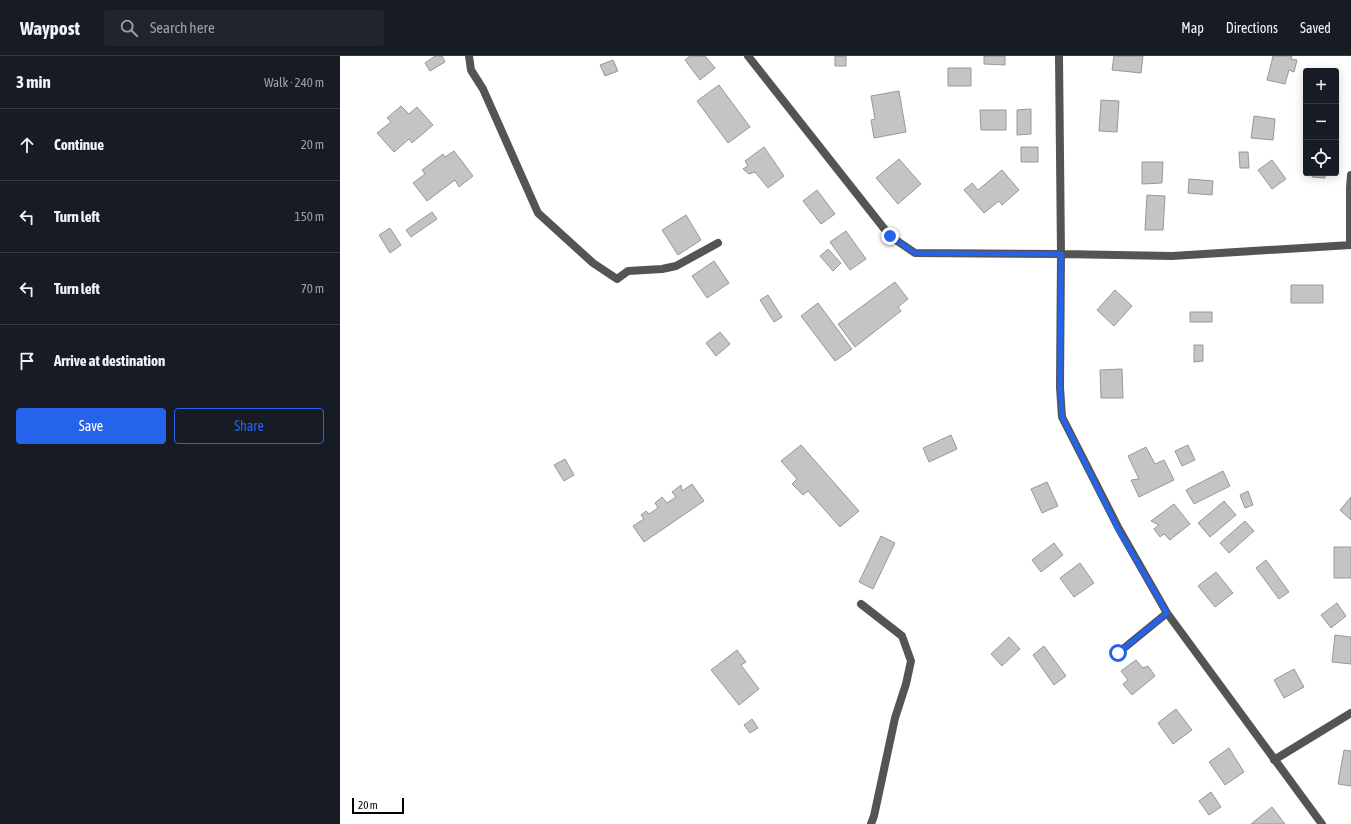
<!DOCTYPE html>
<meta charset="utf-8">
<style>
:root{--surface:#171b24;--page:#20242c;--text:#f1f3f6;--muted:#9ea1a6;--line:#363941;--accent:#2563eb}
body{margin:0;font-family:"Asap Condensed",sans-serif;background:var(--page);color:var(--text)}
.controls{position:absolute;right:12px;top:12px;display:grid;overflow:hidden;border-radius:4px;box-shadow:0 2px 10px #0003}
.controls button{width:36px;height:36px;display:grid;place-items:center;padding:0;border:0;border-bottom:1px solid var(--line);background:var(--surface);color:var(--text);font:20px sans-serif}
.scale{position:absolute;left:12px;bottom:10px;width:52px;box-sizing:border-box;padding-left:4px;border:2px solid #000;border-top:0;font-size:11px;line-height:14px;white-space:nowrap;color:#000;-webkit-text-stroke:3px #fff;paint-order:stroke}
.stop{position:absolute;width:12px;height:12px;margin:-9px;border:3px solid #2563eb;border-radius:50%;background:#fff}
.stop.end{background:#2563eb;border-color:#fff;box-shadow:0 1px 4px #0008}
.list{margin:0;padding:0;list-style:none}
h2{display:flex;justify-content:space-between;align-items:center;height:52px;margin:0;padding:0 16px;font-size:17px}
h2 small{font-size:13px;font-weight:400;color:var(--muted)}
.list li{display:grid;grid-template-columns:26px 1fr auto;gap:12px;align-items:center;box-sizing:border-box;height:72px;padding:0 16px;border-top:1px solid var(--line)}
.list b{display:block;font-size:15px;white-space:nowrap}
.list em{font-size:13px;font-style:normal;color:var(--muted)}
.actions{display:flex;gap:8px;padding:12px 16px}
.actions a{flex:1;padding:9px 0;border:1px solid var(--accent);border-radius:4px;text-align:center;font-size:14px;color:var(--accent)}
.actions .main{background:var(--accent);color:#fff}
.icon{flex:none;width:22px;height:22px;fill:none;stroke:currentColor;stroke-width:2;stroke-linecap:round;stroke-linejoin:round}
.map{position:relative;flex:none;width:1011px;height:768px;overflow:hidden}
header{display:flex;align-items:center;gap:24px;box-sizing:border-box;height:56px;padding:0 20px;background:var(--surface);border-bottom:1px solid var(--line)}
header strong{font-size:19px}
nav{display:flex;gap:22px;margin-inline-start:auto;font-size:14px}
.search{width:280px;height:36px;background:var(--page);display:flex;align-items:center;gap:10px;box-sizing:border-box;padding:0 14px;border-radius:4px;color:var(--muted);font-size:15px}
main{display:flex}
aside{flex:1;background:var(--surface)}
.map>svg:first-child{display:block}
.building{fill:#c4c4c4;stroke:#989898}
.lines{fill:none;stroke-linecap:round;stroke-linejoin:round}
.street{stroke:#545454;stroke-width:8}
.route{stroke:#2563eb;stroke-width:5}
</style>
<header>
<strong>Waypost</strong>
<div class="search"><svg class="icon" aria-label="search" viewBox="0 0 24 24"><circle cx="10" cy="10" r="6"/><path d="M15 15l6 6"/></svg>Search here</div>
<nav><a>Map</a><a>Directions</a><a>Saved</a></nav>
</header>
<main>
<aside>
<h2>3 min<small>Walk · 240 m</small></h2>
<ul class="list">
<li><svg class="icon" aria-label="ahead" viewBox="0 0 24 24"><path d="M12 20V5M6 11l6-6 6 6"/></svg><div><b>Continue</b></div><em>20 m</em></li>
<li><svg class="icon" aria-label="left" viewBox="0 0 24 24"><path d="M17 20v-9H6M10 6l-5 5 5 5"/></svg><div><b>Turn left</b></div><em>150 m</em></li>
<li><svg class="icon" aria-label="left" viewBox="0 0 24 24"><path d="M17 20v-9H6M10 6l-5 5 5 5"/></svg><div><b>Turn left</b></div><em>70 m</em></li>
<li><svg class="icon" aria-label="arrive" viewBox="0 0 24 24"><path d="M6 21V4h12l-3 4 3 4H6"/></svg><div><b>Arrive at destination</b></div></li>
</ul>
<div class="actions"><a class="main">Save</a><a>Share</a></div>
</aside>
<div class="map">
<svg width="1011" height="768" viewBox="0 0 1011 768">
<rect width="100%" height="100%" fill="#fff"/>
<path class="building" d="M 95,0 L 102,0 L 105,6 L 90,15 L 85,7 Z
M 350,0 L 365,0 L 375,12 L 360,24 L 345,4 Z
M 495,0 L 506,0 L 506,10 L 495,10 Z
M 644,0 L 665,0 L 665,9 L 644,8 Z
M 774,0 L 803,0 L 801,17 L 772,14 Z
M 933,0 L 952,0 L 951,3 L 957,4 L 954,16 L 949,14 L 945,28 L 927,24 Z
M 273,4 L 278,15 L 265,20 L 260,9 Z
M 608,12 L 631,12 L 631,30 L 608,30 Z
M 379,29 L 410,71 L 388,87 L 357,45 Z
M 559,35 L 566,76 L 534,82 L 531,64 L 535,63 L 531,40 Z
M 761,44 L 779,45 L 777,76 L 759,75 Z
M 61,50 L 69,58 L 77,51 L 93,69 L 72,87 L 69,83 L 54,96 L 37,77 L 51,66 L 47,62 Z
M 691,53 L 691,78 L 677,79 L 677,54 Z
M 640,54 L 666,54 L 666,74 L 641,74 Z
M 914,60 L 935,63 L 933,84 L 911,82 Z
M 424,91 L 444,120 L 428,132 L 415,116 L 409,118 L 403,113 L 408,110 L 405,105 Z
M 681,91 L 698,91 L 698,106 L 681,106 Z
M 114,95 L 133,120 L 119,131 L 115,124 L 87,145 L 73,127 L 85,118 L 82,114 L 103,98 L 105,101 Z
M 899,96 L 908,96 L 909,112 L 900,112 Z
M 559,103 L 581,128 L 558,148 L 536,122 Z
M 932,104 L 946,123 L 932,133 L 918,114 Z
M 802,106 L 823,106 L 822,127 L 802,128 Z
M 662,114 L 679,134 L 662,149 L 659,145 L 644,157 L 624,134 L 632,127 L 638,134 Z
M 973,117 L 985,117 L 985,122 L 972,121 Z
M 849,123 L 873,125 L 872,139 L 848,137 Z
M 477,134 L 495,158 L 481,168 L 463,145 Z
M 807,139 L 825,140 L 823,174 L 805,174 Z
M 92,156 L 97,163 L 71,181 L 66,174 Z
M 346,159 L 361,184 L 338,199 L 322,174 Z
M 50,172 L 61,189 L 50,197 L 39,179 Z
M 506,175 L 526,203 L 510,214 L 490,186 Z
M 488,193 L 501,207 L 493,215 L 480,200 Z
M 374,205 L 389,227 L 367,242 L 352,220 Z
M 555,226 L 568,243 L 558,251 L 561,255 L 515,291 L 498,268 Z
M 951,229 L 983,229 L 983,247 L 951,247 Z
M 775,234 L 792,250 L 774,270 L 757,254 Z
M 428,239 L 442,261 L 434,266 L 420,244 Z
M 478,247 L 512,293 L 495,305 L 461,260 Z
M 850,256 L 872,256 L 872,266 L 850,266 Z
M 380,276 L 390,288 L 376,300 L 366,287 Z
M 854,289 L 863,289 L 863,305 L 854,306 Z
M 782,313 L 783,342 L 761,342 L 760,314 Z
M 611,379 L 617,393 L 589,406 L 583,392 Z
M 461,389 L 519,455 L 500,471 L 468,435 L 463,439 L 452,428 L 457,423 L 441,405 Z
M 848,389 L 855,404 L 842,410 L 835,395 Z
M 806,391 L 815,408 L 824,404 L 834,424 L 799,441 L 791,424 L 799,423 L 788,400 Z
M 225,403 L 234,419 L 224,425 L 214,409 Z
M 883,415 L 890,430 L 854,448 L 846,434 Z
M 707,426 L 718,450 L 702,457 L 691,433 Z
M 352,428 L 364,445 L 304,486 L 293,470 L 304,463 L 301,459 L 306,455 L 309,458 L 318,452 L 315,447 L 322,441 L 327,447 L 336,441 L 332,436 L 341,429 L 342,435 Z
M 908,435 L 913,449 L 905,452 L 900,439 Z
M 1011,441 L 1011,464 L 1000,454 Z
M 884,445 L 896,459 L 870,481 L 858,467 Z
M 834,448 L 850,468 L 830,484 L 824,478 L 820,481 L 814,473 L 819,469 L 811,465 Z
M 905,465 L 914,475 L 889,497 L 880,487 Z
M 541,480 L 555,487 L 533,533 L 519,526 Z
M 714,487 L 723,499 L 701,516 L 692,504 Z
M 994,491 L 1011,491 L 1011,522 L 994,522 Z
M 926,504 L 949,536 L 939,543 L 916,512 Z
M 740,507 L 754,527 L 734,541 L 720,522 Z
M 876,516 L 893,537 L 875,551 L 858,530 Z
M 997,547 L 1006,560 L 991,572 L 981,559 Z
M 995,579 L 1011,581 L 1011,608 L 992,606 Z
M 669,581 L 680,593 L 662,610 L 651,598 Z
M 704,590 L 726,620 L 714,629 L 693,599 Z
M 397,594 L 406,606 L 401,609 L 419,633 L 399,649 L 371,614 Z
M 796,604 L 803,612 L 808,610 L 815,620 L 792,639 L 783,628 L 788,624 L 781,615 Z
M 954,613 L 964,631 L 944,642 L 934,624 Z
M 836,653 L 852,674 L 833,688 L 818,667 Z
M 412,663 L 418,672 L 410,677 L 404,669 Z
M 889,692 L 904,716 L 885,729 L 869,706 Z
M 1004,694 L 1011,695 L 1011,730 L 998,728 Z
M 871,736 L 881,751 L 869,759 L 859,745 Z
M 932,751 L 945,768 L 911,768 Z"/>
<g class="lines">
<path class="street" d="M 129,0 L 131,14 L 143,33 L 198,157 L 253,207 L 277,223 L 288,215 L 322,213 L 336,210 L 378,187
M 408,0 L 550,180 L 575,197 L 721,198 L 832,200 L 1011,189
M 719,0 L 721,198 L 720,331 L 722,361 L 779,473 L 827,557 L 982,768
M 1010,189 L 1010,132 L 1011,119
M 521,548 L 562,580 L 571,605 L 566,628 L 555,662 L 534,760 L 531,768
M 778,597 L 827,557
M 934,704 L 1011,657"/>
</g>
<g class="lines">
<path class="route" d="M 550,180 L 575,197 L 721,198 L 720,331 L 722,361 L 778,473 L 827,557 L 778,597"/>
</g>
</svg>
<div class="controls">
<button>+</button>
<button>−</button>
<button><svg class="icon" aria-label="locate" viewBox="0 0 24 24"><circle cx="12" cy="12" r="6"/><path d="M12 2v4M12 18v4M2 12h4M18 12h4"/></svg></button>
</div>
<div class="scale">20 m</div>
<div class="stop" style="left:778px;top:597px"></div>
<div class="stop end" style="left:550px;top:180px"></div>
</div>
</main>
